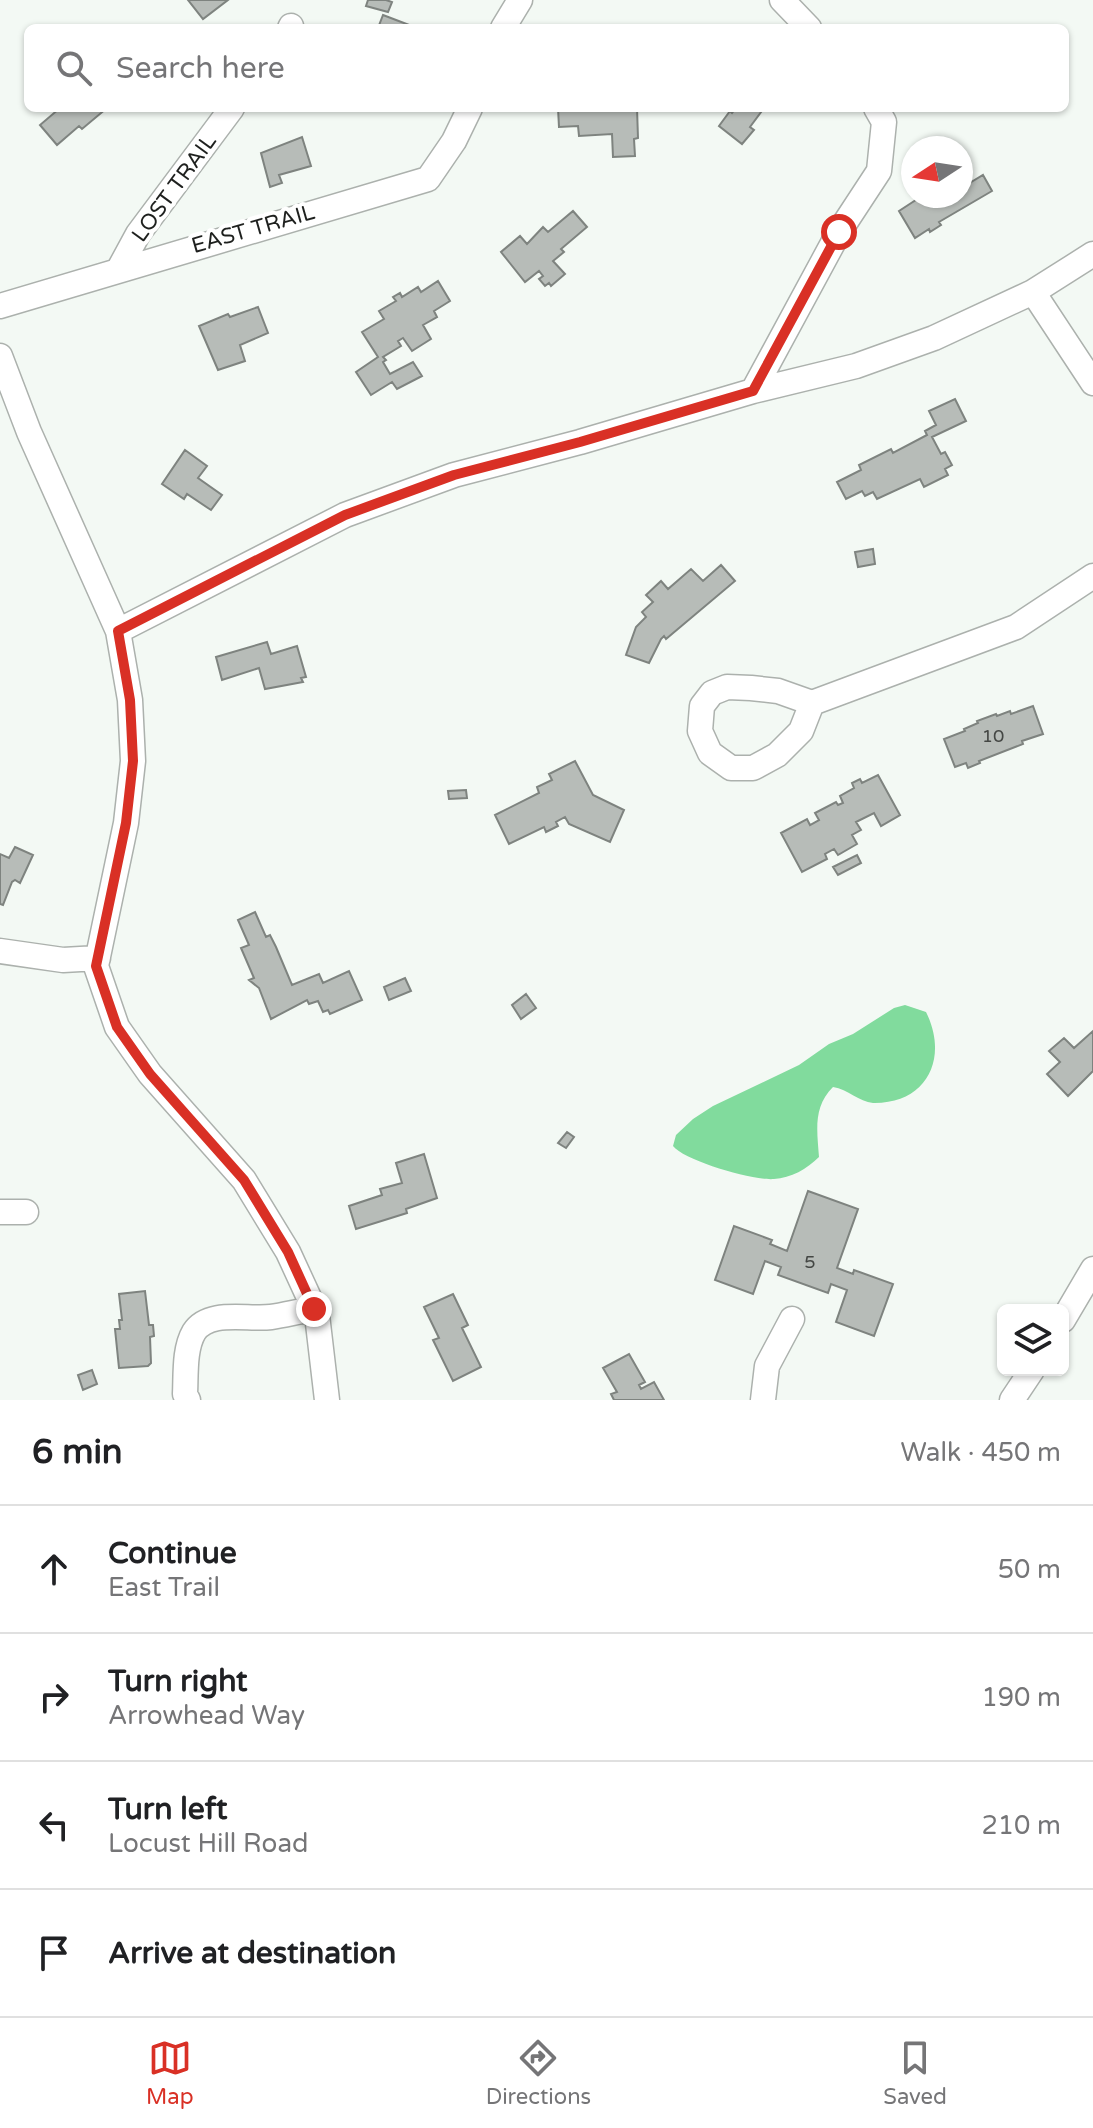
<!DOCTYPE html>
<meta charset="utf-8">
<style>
:root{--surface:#fff;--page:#f6f6f6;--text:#202124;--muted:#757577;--line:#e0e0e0;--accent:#d93025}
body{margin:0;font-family:"Varela Round",sans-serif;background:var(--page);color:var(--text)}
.controls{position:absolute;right:24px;bottom:24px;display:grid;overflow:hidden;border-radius:12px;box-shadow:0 2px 6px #0004}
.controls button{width:72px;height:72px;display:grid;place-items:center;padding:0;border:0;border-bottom:2px solid var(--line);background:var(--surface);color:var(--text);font:40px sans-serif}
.compass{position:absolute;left:901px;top:136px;width:72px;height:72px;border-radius:50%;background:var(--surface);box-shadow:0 2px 6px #0004;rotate:258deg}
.stop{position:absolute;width:24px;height:24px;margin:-18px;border:6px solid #d93025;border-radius:50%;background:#fff}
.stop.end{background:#d93025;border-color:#fff;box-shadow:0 2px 8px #0008}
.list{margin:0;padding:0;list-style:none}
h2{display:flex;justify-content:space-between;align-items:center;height:104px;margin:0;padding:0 32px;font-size:34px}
h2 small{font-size:26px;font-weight:400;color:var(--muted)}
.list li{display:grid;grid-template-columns:52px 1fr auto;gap:24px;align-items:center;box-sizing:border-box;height:128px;padding:0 32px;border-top:2px solid var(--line)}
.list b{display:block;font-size:30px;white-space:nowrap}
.list p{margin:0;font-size:26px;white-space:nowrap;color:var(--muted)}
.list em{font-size:26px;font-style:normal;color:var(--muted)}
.icon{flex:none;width:44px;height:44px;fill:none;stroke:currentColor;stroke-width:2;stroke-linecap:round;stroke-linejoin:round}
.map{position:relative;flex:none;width:1093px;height:1400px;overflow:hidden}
.search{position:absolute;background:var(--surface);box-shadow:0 2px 6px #0004;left:24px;right:24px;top:24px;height:88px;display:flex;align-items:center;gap:20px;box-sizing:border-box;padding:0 28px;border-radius:12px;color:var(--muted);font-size:30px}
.sheet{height:616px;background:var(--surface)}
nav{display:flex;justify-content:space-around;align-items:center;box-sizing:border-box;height:112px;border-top:2px solid var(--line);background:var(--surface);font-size:22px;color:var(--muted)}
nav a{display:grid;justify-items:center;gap:4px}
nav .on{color:var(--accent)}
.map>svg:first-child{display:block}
.water{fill:#81db9d}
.building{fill:#b7bcb8;stroke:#7e837f;stroke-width:2}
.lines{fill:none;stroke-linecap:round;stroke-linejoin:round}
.minor-casing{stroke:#acb1ad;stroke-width:27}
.minor{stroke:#fff;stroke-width:24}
.route{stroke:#d93025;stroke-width:10}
.labels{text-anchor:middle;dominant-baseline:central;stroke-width:8;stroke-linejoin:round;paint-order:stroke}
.number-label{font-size:18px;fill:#444744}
.street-label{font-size:22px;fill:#1e201e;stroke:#fff}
</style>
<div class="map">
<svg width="1093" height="1400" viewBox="0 0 1093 1400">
<rect width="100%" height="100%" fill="#f3f9f4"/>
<path class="water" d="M 905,1005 L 926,1012 C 949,1058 927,1104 873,1103 C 859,1102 848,1089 833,1087 C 813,1107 817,1130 819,1157 C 807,1169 791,1178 774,1179 C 754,1181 685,1161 673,1146 L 676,1135 L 693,1119 L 713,1106 L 799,1065 L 829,1044 L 853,1034 L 894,1008 Z"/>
<path class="building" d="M 188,0 L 228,0 L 203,19 Z
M 368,0 L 386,0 L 392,2 L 388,12 L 366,6 Z
M 383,15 L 417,28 L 378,28 Z
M 60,108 L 107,108 L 82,129 L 79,126 L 57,145 L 40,125 Z
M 558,108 L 637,108 L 638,138 L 634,139 L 635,156 L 613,157 L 612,134 L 579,136 L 578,126 L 559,127 Z
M 736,108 L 764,108 L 750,127 L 754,130 L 742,144 L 719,126 L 730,111 L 732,113 Z
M 302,137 L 311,166 L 279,175 L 282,183 L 270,187 L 261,153 Z
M 983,175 L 992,191 L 939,222 L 941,225 L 930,232 L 929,229 L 915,238 L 899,211 L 922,196 L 961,196 L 961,184 L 963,187 Z
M 573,211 L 587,227 L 561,249 L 564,252 L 553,261 L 565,274 L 551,286 L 549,283 L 545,286 L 539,279 L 543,276 L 539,271 L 525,282 L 501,252 L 520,236 L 527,244 L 543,227 L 548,232 Z
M 438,281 L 450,301 L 434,311 L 437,317 L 423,325 L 431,339 L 412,351 L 403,338 L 398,341 L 401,346 L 383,357 L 386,360 L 383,362 L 390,374 L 413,362 L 422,376 L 397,389 L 392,382 L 371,395 L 356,372 L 378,357 L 362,332 L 384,319 L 379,311 L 396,301 L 393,297 L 400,293 L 402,297 L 418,287 L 421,292 Z
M 258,307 L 268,333 L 240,345 L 245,361 L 218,370 L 199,326 L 228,314 L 230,317 Z
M 955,399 L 966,421 L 932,437 L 941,454 L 945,452 L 952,465 L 945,469 L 948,475 L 924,487 L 920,479 L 877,499 L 873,492 L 865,496 L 862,491 L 846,499 L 837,482 L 861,470 L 859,465 L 891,449 L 893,453 L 927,435 L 925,431 L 936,425 L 929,411 Z
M 185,450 L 207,466 L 198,478 L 222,495 L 211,510 L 187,494 L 184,499 L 162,484 Z
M 873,549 L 875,564 L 858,567 L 855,552 Z
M 721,565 L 735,581 L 666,639 L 664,636 L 661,639 L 649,663 L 626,655 L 636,627 L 646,617 L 642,612 L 653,602 L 646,595 L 661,581 L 668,589 L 691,569 L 703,581 Z
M 267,642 L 271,654 L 297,646 L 306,677 L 301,678 L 303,682 L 265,689 L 259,668 L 222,680 L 216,657 Z
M 1033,706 L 1043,734 L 1022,741 L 1023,744 L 979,761 L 980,763 L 968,768 L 966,763 L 955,767 L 944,739 L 965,731 L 964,729 L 978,723 L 977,721 L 996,714 L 997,716 L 1010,711 L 1011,714 Z
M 575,761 L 593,795 L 624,810 L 610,842 L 569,824 L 565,817 L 556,822 L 558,826 L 546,832 L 544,827 L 509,844 L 495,815 L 539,793 L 537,787 L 552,780 L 549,774 Z
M 878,775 L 900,815 L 881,826 L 874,813 L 856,822 L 861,830 L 852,835 L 857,844 L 838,855 L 834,849 L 825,854 L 827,859 L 802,872 L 781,833 L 807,819 L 810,825 L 819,820 L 815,813 L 836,802 L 838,805 L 843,803 L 840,796 L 854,788 L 852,783 L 860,779 L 862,783 Z
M 466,790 L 467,798 L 449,799 L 448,791 Z
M 15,847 L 33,855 L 20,883 L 15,880 L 12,882 L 3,905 L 0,904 L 0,854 L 9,858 Z
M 857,855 L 861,863 L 838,875 L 833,867 Z
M 255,912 L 266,937 L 270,935 L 276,947 L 292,985 L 319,974 L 323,983 L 349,971 L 362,1000 L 330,1014 L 328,1010 L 323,1012 L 318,1001 L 309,1004 L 307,1000 L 271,1019 L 259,988 L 249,980 L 254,978 L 241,948 L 249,945 L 238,920 Z
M 405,978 L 411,991 L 389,1000 L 384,987 Z
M 526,994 L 536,1008 L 521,1019 L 512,1005 Z
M 1093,1031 L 1093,1071 L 1068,1096 L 1047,1074 L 1060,1062 L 1049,1051 L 1064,1038 L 1074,1048 Z
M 567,1132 L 574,1137 L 566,1148 L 558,1143 Z
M 424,1154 L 437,1198 L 406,1209 L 407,1213 L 356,1229 L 349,1206 L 382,1195 L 380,1189 L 402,1183 L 396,1163 Z
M 808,1191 L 858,1209 L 837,1268 L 853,1274 L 854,1270 L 893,1284 L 874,1336 L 836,1322 L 847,1290 L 831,1284 L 828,1293 L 778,1275 L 781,1267 L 765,1261 L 753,1294 L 715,1280 L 734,1226 L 772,1240 L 770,1244 L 787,1251 Z
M 145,1291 L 149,1325 L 153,1325 L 154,1336 L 150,1337 L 151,1363 L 148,1366 L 119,1368 L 115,1329 L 120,1329 L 119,1320 L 122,1320 L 119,1294 Z
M 453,1294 L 468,1325 L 462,1328 L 481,1367 L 453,1381 L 433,1340 L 439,1338 L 424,1307 Z
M 629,1354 L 645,1382 L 639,1385 L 641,1389 L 654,1382 L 664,1400 L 614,1400 L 611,1394 L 617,1392 L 603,1368 Z
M 92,1370 L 97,1384 L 83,1390 L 78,1375 Z"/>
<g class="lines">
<g class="minor-casing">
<path id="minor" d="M 782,0 L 809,28
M 290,28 L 291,26
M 503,28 L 520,0
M 119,269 L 138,234 L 232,108
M 1033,292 L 1093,383
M 0,306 L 428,179 L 454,141 L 470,108
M 0,356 L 29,432 L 118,631 L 130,700 L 133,761 L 126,823 L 96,966 L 117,1027 L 150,1074 L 244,1180 L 288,1252 L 317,1315 L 327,1400
M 753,391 L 839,232 L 879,171 L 884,122 L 876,108
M 118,631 L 345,515 L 454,475 L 580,442 L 753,391 L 856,366 L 934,338 L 1033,292 L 1093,254
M 812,703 L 801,731 L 777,755 L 753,768 L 731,768 L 710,753 L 700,731 L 702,706 L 712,693 L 727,687 L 751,688 L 778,691 L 812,703 L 1016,627 L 1093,576
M 0,951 L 63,960 L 98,958
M 0,1212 L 26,1212
M 1063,1320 L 1093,1269
M 188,1400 L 185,1394 C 186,1375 184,1349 194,1332 C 209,1309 247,1320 271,1317 C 285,1315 300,1311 314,1309
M 763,1400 L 767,1366 L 792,1319
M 1012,1400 L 1032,1370"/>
</g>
<use href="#minor" class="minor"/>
</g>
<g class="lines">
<path class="route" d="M 314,1309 L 288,1252 L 244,1180 L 150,1074 L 117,1027 L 96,966 L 126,823 L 133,761 L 130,700 L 118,631 L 345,515 L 454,475 L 580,442 L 753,391 L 839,232"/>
</g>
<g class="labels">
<g class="number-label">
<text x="993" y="736">10</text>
<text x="810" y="1262">5</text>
</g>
<g class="street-label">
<text transform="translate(174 188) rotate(-54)">LOST TRAIL</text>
<text transform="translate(253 229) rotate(-16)">EAST TRAIL</text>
</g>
</g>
</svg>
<div class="controls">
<button><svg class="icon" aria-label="layers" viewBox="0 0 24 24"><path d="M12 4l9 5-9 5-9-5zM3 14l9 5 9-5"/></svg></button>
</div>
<svg class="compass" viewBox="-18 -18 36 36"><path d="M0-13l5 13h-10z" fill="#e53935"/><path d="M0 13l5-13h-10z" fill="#757577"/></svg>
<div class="stop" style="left:839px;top:232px"></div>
<div class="stop end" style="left:314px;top:1309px"></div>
<div class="search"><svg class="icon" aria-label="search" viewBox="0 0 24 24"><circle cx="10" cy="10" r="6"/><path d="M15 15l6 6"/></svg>Search here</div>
</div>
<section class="sheet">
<h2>6 min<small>Walk · 450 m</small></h2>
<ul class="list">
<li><svg class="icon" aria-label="ahead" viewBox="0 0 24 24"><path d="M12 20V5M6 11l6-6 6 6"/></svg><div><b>Continue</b><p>East Trail</p></div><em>50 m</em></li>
<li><svg class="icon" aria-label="right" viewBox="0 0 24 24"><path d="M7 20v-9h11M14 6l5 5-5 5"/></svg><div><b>Turn right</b><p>Arrowhead Way</p></div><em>190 m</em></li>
<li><svg class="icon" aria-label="left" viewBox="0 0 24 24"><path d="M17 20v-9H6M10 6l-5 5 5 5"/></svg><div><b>Turn left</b><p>Locust Hill Road</p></div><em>210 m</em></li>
<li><svg class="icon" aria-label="arrive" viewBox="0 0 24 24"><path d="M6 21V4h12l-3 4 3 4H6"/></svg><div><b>Arrive at destination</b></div></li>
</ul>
</section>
<nav>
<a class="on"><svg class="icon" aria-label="map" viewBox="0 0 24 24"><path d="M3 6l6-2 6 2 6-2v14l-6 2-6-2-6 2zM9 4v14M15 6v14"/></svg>Map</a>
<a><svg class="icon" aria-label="directions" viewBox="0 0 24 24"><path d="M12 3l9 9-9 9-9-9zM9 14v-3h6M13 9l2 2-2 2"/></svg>Directions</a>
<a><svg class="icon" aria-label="saved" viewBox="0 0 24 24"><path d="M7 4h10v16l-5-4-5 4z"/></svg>Saved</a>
</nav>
